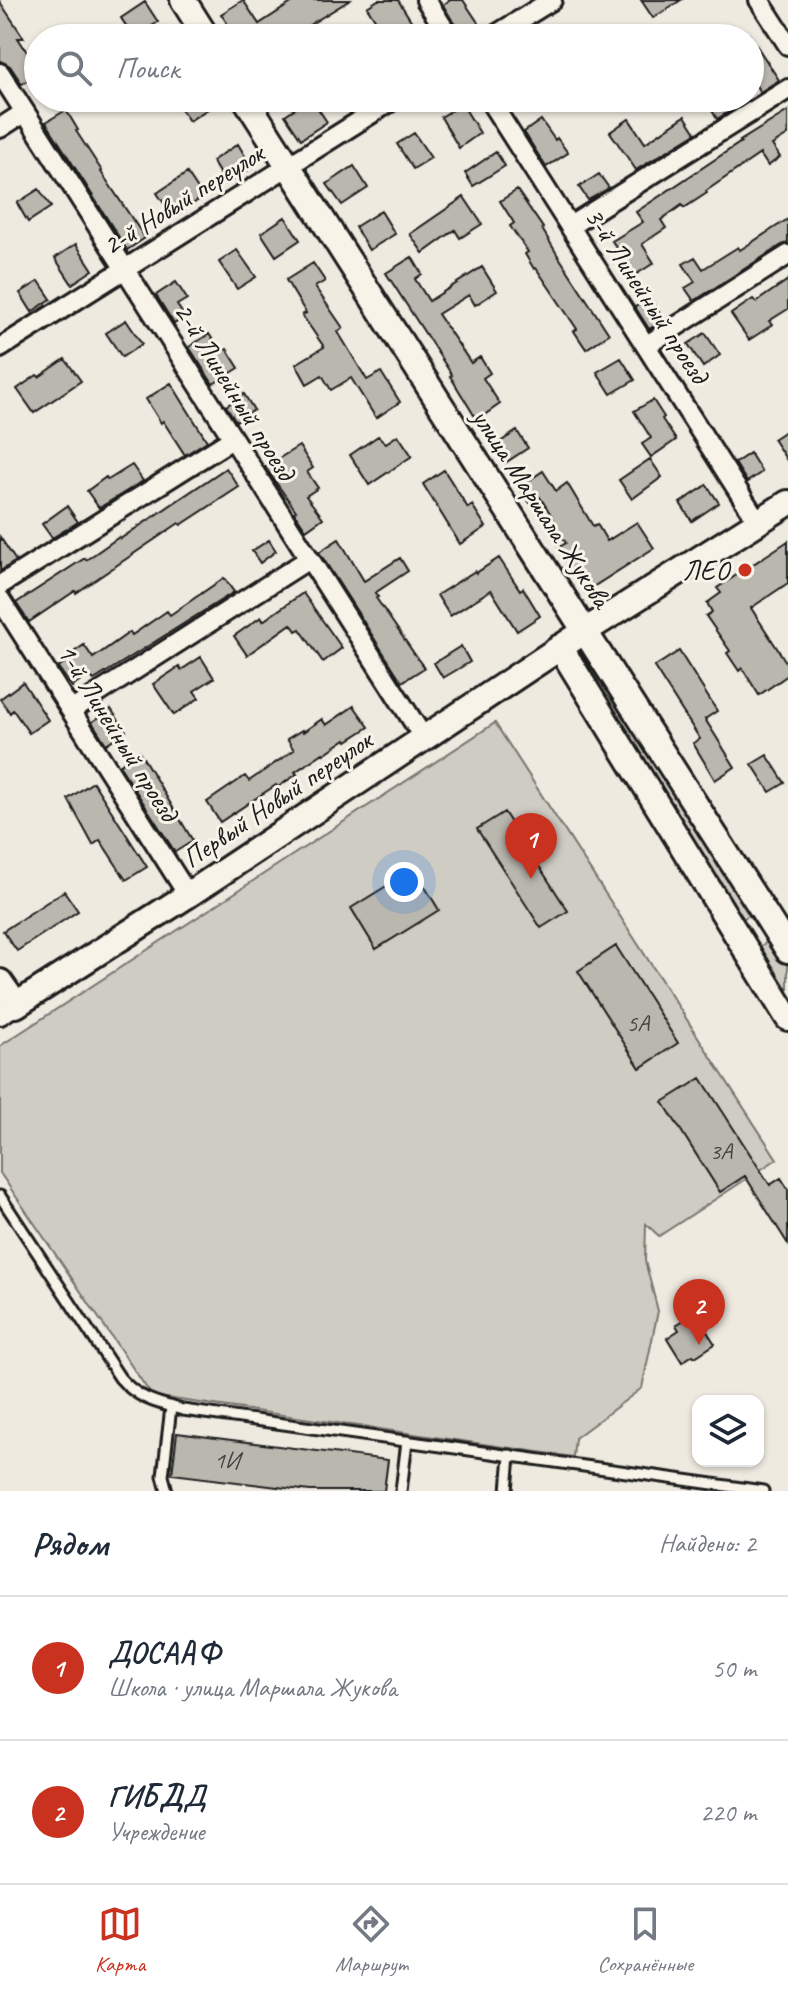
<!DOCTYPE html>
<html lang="ru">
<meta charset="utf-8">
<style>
:root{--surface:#fff;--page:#f6f6f7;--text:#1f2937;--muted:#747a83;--line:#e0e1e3;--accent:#c8321e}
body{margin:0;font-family:Caveat,sans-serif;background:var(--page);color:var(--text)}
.controls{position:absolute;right:24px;bottom:24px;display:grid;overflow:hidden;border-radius:16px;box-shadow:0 2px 6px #0004}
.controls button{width:72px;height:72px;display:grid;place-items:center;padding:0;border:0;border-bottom:2px solid var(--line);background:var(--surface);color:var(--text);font:40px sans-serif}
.you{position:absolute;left:404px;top:882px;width:28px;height:28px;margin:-20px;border:6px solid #fff;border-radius:50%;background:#1a73e8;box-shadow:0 0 0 12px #1a73e833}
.badge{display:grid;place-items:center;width:52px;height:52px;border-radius:50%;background:var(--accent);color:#fff;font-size:26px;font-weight:700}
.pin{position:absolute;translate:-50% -66px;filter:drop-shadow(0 2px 4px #0008)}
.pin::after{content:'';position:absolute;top:42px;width:28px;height:24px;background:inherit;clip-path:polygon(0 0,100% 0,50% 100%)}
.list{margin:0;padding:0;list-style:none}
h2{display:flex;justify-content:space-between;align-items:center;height:104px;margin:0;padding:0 32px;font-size:34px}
h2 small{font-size:26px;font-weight:400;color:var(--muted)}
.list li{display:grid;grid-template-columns:52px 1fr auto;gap:24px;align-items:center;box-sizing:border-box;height:144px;padding:0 32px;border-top:2px solid var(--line)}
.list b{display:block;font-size:30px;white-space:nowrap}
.list p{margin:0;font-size:26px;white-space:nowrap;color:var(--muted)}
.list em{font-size:26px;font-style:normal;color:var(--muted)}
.icon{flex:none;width:44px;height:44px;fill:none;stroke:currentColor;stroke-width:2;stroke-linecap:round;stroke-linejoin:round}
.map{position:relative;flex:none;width:788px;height:1491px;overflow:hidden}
.search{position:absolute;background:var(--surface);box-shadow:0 2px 6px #0004;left:24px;right:24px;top:24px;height:88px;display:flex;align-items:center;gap:20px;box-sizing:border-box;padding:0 28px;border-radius:44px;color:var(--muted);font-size:30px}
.sheet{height:392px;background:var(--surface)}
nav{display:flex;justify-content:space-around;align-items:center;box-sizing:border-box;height:112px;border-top:2px solid var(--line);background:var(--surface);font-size:22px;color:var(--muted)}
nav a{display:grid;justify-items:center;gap:4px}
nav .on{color:var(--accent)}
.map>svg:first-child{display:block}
.green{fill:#cfccc3;stroke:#767470;stroke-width:2}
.building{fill:#bab7af;stroke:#1c1c1c;stroke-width:2}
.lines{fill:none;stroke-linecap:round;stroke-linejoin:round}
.lane-casing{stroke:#1c1c1c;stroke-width:15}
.street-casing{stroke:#1c1c1c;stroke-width:24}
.secondary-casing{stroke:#1c1c1c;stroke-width:30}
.lane{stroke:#f7f3e8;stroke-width:9}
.street{stroke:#f7f3e8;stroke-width:18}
.secondary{stroke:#f7f3e8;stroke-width:24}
.poi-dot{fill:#c8321e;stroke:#f7f3e8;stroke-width:3}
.labels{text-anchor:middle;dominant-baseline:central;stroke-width:6;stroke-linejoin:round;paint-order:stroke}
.number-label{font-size:24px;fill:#444341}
.street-label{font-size:28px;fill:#1c1c1c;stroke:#f7f3e8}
.poi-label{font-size:28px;fill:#1c1c1c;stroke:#f7f3e8;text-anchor:end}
</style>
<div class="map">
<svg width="788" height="1491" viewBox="0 0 788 1491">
<rect width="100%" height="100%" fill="#eeeae0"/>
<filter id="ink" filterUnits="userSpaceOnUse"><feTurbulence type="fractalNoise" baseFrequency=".0125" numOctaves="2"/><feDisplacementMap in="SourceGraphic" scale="16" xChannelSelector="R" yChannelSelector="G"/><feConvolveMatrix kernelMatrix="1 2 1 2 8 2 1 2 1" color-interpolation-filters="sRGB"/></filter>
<g filter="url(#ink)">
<path class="green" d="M 604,675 L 756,911 L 739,921 L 590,684 Z
M 495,723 L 777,1159 L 659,1236 L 646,1224 L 645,1261 L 658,1311 L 642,1388 L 575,1438 L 573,1457 L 152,1396 L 0,1173 L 0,1046 Z
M 774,938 L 788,961 L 788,994 L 759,947 Z"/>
<path class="building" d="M 243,0 L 259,24 L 296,0 L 350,0 L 288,38 L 237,38 L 221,14 Z
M 378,0 L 398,0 L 422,38 L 387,38 L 367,7 Z
M 450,0 L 463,0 L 479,24 L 461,35 L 443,5 Z
M 641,0 L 681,0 L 653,18 Z
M 0,2 L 24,38 L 18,38 L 38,69 L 38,74 L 22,84 L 10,66 L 0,61 Z
M 145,2 L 158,22 L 134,38 L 121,18 Z
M 750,36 L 779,80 L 760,92 L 750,76 Z
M 174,98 L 225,98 L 189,121 Z
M 311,98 L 327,122 L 301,139 L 285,115 Z
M 713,98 L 733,98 L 738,106 L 717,119 L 707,102 Z
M 462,104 L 480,133 L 459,148 L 441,117 Z
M 66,110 L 78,130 L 76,131 L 102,171 L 101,172 L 145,238 L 127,250 L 46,122 Z
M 788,111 L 788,135 L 772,145 L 780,157 L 768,166 L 760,154 L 706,191 L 707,193 L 684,208 L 682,205 L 661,220 L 666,228 L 642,244 L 654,263 L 635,275 L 612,241 L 643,222 L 636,212 L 741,142 L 740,141 Z
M 685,116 L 696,133 L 636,170 L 610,132 L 629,119 L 645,143 Z
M 541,120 L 555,140 L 557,138 L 568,153 L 546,167 L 524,132 Z
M 414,133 L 431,158 L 413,169 L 397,144 Z
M 238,144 L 252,168 L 226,184 L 212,161 Z
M 496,152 L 505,166 L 473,186 L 465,173 Z
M 354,166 L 368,188 L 342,205 L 327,184 Z
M 187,173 L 203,197 L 173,217 L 157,193 Z
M 599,174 L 609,188 L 588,200 L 579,187 Z
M 39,189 L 51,207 L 28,222 L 17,203 Z
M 517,190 L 543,228 L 542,229 L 557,254 L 609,334 L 586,349 L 574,331 L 577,329 L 536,268 L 534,269 L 525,254 L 528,252 L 510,226 L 514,223 L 500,201 Z
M 464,197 L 482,224 L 460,238 L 455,230 L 423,253 L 410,234 Z
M 381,211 L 395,234 L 369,250 L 355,227 Z
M 285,217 L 300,240 L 276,256 L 261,233 Z
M 788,219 L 788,243 L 782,245 L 694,301 L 685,288 L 695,282 L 683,264 L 695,257 L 703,269 L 738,247 L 740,250 Z
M 76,244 L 93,270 L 72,284 L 55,258 Z
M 237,250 L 256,277 L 237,289 L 219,262 Z
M 412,257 L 422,274 L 415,279 L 429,301 L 482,267 L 497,291 L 475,305 L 469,295 L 438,314 L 471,363 L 480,357 L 490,373 L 483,378 L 500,404 L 477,420 L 450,376 L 452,375 L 386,273 Z
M 313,263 L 325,281 L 315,287 L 343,328 L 338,332 L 367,380 L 381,372 L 400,402 L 376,418 L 351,378 L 331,390 L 322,375 L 307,384 L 296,364 L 324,347 L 302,315 L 306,313 L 286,280 Z
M 788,280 L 788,309 L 769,321 L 772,325 L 749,340 L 731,314 L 753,299 L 756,302 Z
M 39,281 L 51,299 L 32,312 L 20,293 Z
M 176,282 L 187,299 L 177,305 L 185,317 L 174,324 L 156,295 Z
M 650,298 L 664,320 L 649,329 L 635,307 Z
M 126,320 L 142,344 L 122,357 L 106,333 Z
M 705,333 L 720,355 L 703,367 L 688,344 Z
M 209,334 L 221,352 L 227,349 L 239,368 L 213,384 L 189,347 Z
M 621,358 L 635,380 L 611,394 L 597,372 Z
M 65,359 L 81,381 L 34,413 L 17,389 L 37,375 L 39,377 Z
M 171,383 L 207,441 L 185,455 L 163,421 L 161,423 L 146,399 Z
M 244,394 L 254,410 L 236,421 L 226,406 Z
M 653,400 L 664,417 L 662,419 L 676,440 L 651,457 L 642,444 L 651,438 L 634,411 Z
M 788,429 L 788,462 L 773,439 Z
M 517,431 L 528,448 L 505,463 L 494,446 Z
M 398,435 L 412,456 L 369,485 L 350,455 L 378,436 L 386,443 Z
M 299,446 L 313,468 L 307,472 L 318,488 L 306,496 L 323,518 L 306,530 L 294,512 L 296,511 L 265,467 Z
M 750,453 L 762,472 L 747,482 L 735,463 Z
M 650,459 L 662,477 L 632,499 L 619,480 Z
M 132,465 L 143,481 L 99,508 L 87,491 L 106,477 L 108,480 Z
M 226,468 L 239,487 L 181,525 L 179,523 L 76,593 L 75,591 L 29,622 L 16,603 L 85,558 L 86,560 L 119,537 L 120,539 Z
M 444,470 L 468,508 L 472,505 L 486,527 L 460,544 L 423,484 Z
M 543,471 L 556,491 L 567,483 L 593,526 L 597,524 L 607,541 L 637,522 L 654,548 L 585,592 L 558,548 L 566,543 L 554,525 L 556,523 L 540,497 L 530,503 L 519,487 Z
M 707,485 L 719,503 L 692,521 L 680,503 Z
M 67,506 L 78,522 L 52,538 L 42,524 Z
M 0,537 L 16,561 L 0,571 Z
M 339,539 L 364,581 L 400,558 L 408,571 L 375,593 L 378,597 L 376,598 L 424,668 L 402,682 L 319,552 Z
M 269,540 L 276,551 L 260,563 L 252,551 Z
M 788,541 L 788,583 L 751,608 L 788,665 L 788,675 L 759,695 L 742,668 L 739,671 L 727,653 L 730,651 L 706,616 L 712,612 L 707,603 L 721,593 L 717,588 Z
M 499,558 L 520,590 L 523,588 L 540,616 L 517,631 L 491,590 L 450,616 L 437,595 L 475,571 L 476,573 Z
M 224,578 L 234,592 L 94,680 L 89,675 L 72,687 L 58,667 L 75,656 L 74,652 L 84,645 L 93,658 L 130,632 L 132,635 L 167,611 L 170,615 Z
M 303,593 L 342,648 L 323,662 L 300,629 L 296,631 L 291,624 L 247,655 L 234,636 L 261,617 L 263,621 Z
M 461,646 L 470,662 L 443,678 L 434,663 Z
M 679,651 L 717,711 L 705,719 L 735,767 L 715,780 L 693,743 L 700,739 L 654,667 Z
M 201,657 L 214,678 L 194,691 L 199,698 L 174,715 L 153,684 L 179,667 L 181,670 Z
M 23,682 L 48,720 L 29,733 L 13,710 L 10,713 L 0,699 Z
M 354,706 L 369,727 L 347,741 L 346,739 L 324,754 L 323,753 L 295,772 L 297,774 L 278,787 L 276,785 L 220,822 L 207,802 L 245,776 L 249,781 L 294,750 L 287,739 L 302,730 L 303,732 L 322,719 L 326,725 Z
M 111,709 L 126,731 L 106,744 L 92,722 Z
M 139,751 L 193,841 L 175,852 L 119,765 Z
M 767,755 L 785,783 L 770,792 L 752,764 Z
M 93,782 L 147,867 L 126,880 L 100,840 L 93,845 L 68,799 Z
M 504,812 L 568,911 L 541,928 L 477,829 Z
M 414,869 L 439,910 L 376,949 L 351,908 Z
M 64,891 L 78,911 L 17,951 L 3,931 Z
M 616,946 L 678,1043 L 640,1068 L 578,971 Z
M 701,1078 L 770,1185 L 781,1178 L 788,1189 L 788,1244 L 745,1176 L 720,1192 L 663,1102 Z
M 695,1313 L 715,1344 L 695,1357 L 693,1355 L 682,1362 L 667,1338 L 679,1330 L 676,1325 Z
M 177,1433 L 388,1460 L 384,1491 L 310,1491 L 172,1474 Z"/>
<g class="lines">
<g class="lane-casing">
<path id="lane" d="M 0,1196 L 120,1378 C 138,1399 157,1403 183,1410 L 763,1491
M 167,1491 L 163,1476 L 171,1407
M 401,1491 L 407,1441
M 507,1491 L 510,1455"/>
</g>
<g class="street-casing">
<path id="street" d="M 426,0 L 450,38
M 759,0 L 788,45
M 491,38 L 552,0
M 0,73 L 423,737
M 488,98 L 758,522
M 0,128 L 25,112
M 570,226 L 788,89
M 647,345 L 788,255
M 0,348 L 396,98
M 0,585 L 232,439
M 0,599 L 188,895
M 72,710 L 309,559
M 0,1015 L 16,1005"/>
</g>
<g class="secondary-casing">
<path id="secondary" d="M 183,0 L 207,38
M 245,98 L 788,950
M 560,647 L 788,1018
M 0,982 L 16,1005 L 188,895 L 585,631 L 788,503"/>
</g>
<use href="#lane" class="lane"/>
<use href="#street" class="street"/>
<use href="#secondary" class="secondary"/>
</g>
</g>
<circle class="poi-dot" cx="745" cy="570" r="8"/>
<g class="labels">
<g class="number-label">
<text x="638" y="1023">5А</text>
<text x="721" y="1151">3А</text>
<text x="227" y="1460">1И</text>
</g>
<g class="street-label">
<text transform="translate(183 199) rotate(-32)">2-й Новый переулок</text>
<text transform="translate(647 295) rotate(57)">3-й Линейный проезд</text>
<text transform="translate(235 391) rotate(58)">2-й Линейный проезд</text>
<text transform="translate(542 508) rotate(57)">улица Маршала Жукова</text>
<text transform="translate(118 732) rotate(58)">1-й Линейный проезд</text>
<text transform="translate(277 799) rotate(-34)">Первый Новый переулок</text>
</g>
<g class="poi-label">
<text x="729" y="570">ЛЕО</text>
</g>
</g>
</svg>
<div class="controls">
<button><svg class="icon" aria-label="layers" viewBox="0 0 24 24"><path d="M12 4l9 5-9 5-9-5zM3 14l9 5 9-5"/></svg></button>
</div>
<div class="you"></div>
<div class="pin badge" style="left:531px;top:879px">1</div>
<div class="pin badge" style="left:699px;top:1345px">2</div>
<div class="search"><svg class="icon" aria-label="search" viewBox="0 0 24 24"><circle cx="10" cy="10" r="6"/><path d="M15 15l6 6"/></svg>Поиск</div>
</div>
<section class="sheet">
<h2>Рядом<small>Найдено: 2</small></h2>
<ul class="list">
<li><span class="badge">1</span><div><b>ДОСААФ</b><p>Школа · улица Маршала Жукова</p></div><em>50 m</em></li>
<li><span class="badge">2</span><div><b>ГИБДД</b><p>Учреждение</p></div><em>220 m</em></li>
</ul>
</section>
<nav>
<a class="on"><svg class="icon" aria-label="map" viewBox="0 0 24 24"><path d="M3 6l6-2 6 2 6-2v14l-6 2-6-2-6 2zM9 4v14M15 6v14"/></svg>Карта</a>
<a><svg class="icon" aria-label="directions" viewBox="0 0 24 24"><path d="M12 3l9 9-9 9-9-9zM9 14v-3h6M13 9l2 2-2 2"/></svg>Маршрут</a>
<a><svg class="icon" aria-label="saved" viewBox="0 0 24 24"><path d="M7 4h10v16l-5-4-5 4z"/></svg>Сохранённые</a>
</nav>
